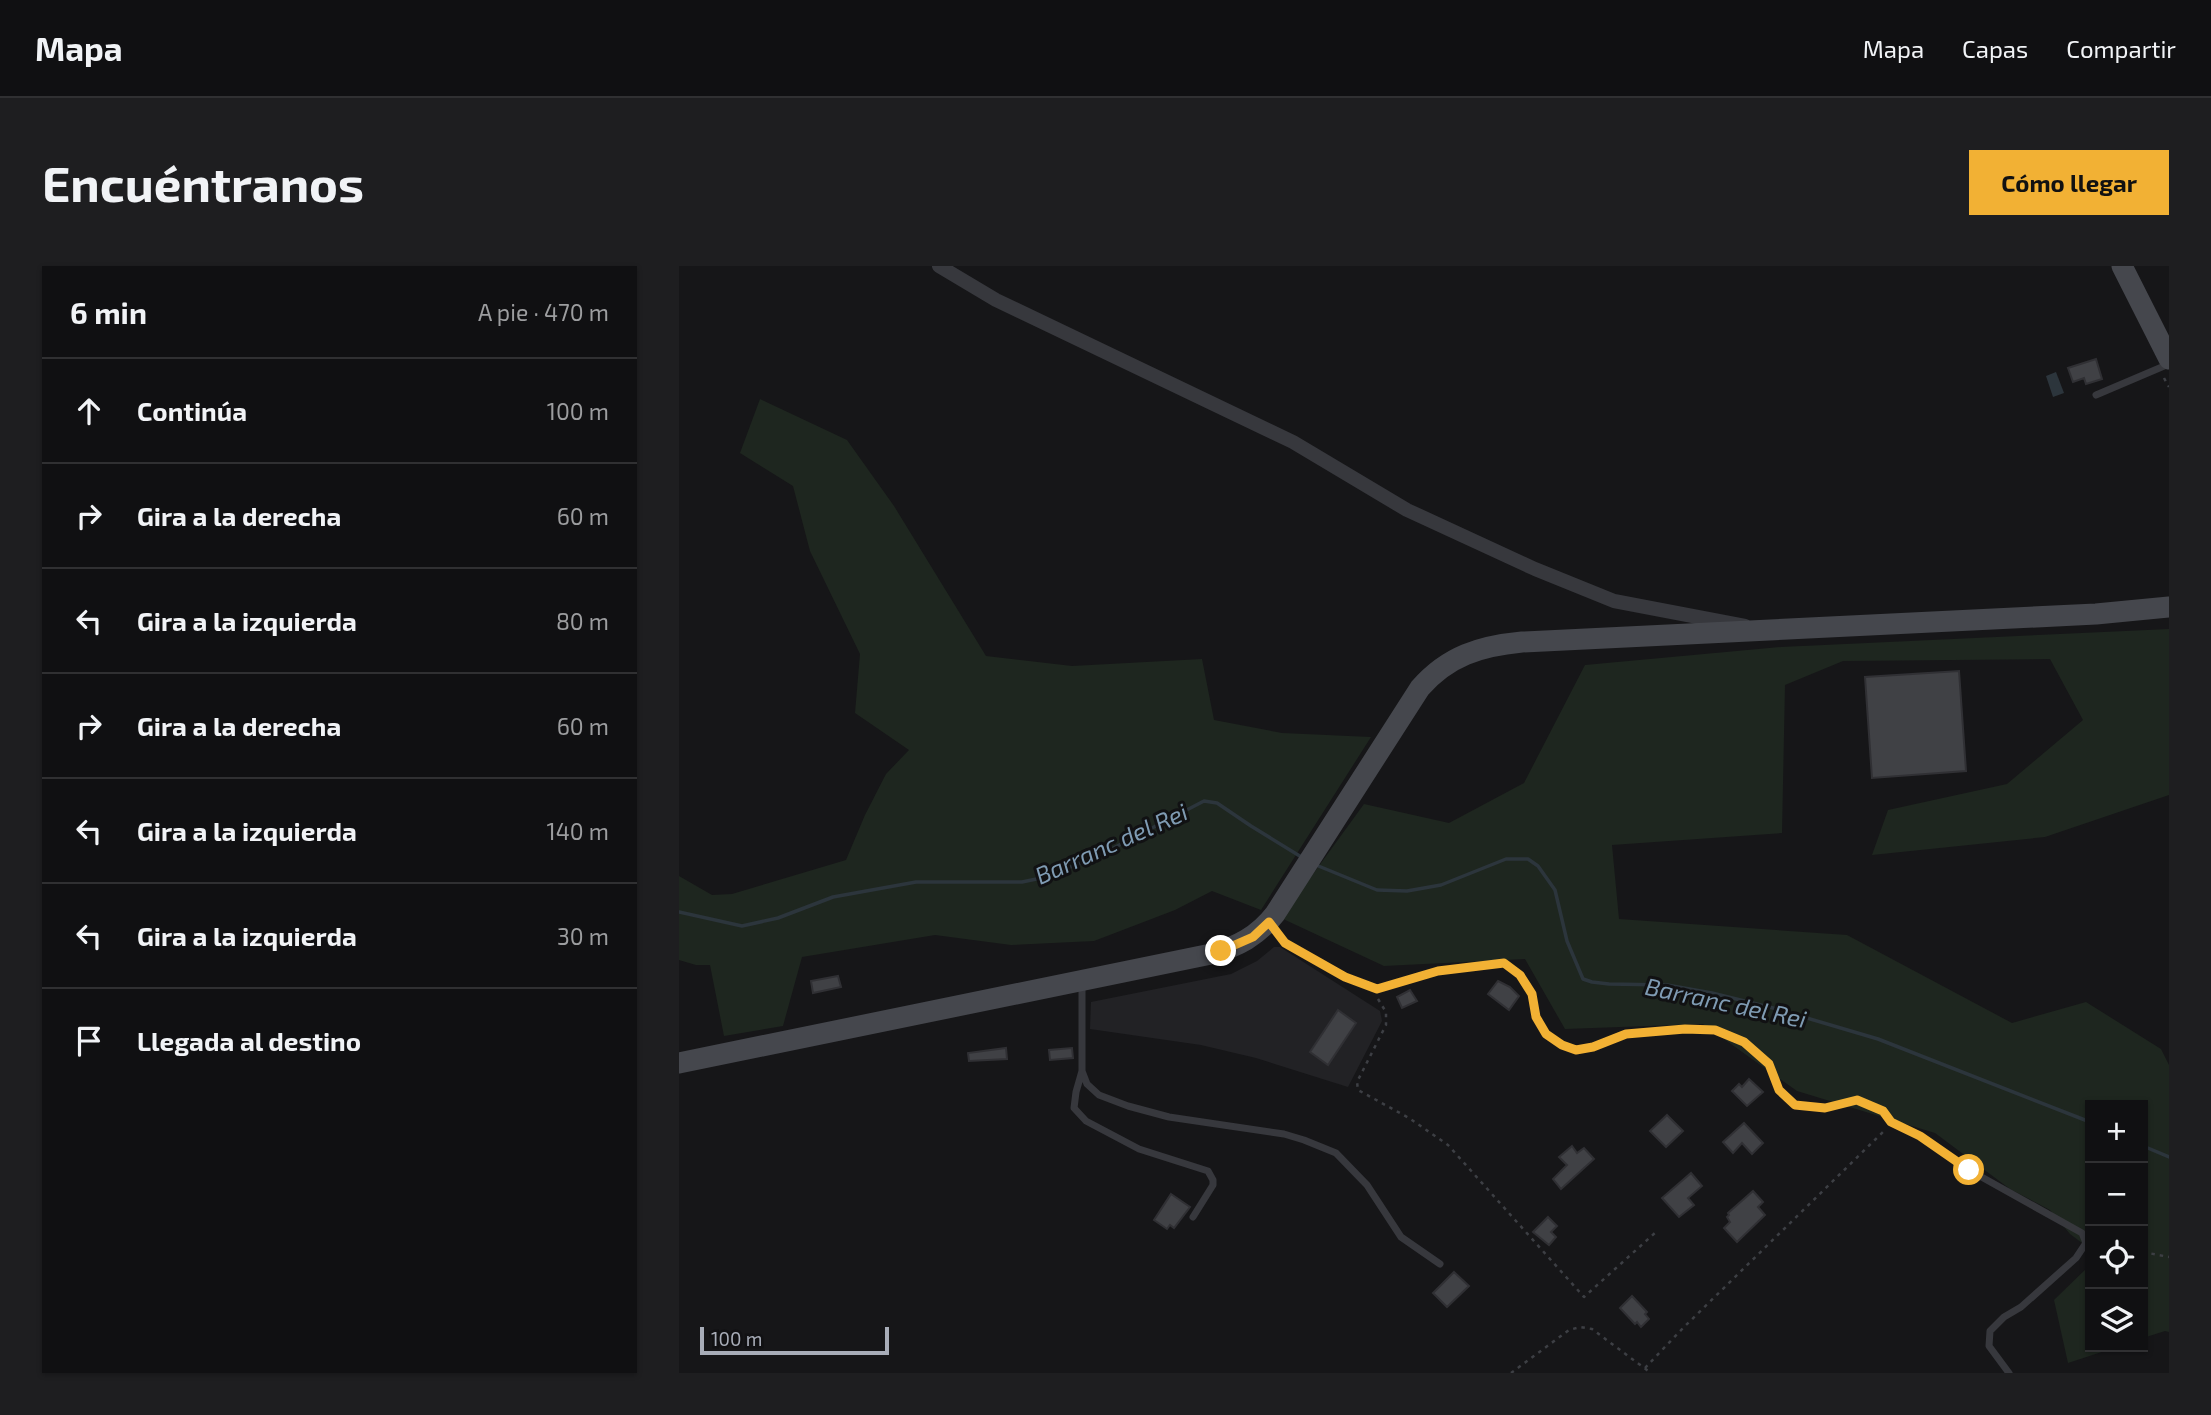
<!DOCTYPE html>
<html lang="es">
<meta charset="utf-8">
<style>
:root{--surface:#101012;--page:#1e1e20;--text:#f1f3f6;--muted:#9c9d9f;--line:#303032;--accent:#f2b134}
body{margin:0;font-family:"Exo 2",sans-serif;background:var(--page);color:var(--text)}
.controls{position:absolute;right:21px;bottom:21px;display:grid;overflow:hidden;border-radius:0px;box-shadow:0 2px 5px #0004}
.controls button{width:63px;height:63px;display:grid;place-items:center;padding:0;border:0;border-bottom:2px solid var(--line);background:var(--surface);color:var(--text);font:35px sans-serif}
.scale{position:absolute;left:21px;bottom:18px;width:189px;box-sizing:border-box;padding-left:7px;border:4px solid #a8adb8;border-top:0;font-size:19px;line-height:24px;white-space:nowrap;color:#a8adb8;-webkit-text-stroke:5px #111113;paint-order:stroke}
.stop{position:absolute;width:21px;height:21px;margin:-16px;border:5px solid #f2b134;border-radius:50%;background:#fff}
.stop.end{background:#f2b134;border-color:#fff;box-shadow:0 2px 7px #0008}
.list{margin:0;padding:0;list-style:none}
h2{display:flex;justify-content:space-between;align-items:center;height:91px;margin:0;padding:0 28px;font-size:30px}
h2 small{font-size:23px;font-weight:400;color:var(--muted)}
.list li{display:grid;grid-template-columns:46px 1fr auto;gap:21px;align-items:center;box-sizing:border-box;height:105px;padding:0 28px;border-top:2px solid var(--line)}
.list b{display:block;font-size:26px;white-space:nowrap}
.list em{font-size:23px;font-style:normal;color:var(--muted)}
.icon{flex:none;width:38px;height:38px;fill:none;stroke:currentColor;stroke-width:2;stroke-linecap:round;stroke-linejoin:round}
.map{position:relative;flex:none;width:1490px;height:1107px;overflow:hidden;border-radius:0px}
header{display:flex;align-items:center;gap:42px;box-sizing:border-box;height:98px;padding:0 35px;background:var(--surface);border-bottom:2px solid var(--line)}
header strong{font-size:33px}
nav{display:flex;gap:38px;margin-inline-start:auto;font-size:24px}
.intro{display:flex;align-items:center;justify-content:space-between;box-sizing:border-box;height:168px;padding:0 42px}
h1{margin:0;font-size:49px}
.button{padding:18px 32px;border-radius:0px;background:var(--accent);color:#111;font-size:24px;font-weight:700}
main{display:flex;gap:42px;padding:0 42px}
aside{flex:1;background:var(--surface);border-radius:0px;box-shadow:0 2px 5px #0004}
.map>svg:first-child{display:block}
.built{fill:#222225}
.green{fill:#1e261f}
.water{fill:#2c353c}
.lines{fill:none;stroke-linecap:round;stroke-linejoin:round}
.stream{stroke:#2c353c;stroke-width:3.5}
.building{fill:#404145;stroke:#303034;stroke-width:2}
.path{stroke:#3d3f44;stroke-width:2.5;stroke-dasharray:3.5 5;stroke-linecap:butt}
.lane{stroke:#37383d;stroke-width:7}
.street{stroke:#37383d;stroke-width:14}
.secondary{stroke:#45474d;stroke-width:21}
.route{stroke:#f2b134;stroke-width:9}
.labels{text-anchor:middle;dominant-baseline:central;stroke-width:6;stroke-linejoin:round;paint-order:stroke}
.water-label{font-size:24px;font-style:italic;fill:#7f9bb3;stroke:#111113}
</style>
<header>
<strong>Mapa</strong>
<nav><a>Mapa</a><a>Capas</a><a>Compartir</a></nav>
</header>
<div class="intro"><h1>Encuéntranos</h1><a class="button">Cómo llegar</a></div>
<main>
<aside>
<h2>6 min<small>A pie · 470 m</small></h2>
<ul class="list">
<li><svg class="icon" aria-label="ahead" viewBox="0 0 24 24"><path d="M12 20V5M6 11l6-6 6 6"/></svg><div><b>Continúa</b></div><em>100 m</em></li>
<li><svg class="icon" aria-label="right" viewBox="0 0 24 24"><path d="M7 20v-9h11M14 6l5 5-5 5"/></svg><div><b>Gira a la derecha</b></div><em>60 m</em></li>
<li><svg class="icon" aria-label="left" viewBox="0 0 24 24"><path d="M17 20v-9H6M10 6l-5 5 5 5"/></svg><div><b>Gira a la izquierda</b></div><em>80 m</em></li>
<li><svg class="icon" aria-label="right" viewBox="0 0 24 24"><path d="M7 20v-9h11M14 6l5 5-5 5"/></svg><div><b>Gira a la derecha</b></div><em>60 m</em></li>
<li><svg class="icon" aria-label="left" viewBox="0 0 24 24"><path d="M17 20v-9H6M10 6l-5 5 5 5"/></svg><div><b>Gira a la izquierda</b></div><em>140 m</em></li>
<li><svg class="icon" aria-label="left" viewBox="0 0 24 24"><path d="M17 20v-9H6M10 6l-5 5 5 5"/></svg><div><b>Gira a la izquierda</b></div><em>30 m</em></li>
<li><svg class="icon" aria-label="arrive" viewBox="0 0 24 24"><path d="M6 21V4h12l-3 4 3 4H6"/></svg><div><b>Llegada al destino</b></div></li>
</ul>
</aside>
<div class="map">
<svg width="1490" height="1107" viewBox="0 0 1490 1107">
<rect width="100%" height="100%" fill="#161618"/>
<path class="built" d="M 595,681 L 601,681 L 701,745 L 703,755 L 669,821 L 577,792 L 522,779 L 411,763 L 412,736 L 552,708 L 578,695 Z"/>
<path class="green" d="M 81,133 L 168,174 L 215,240 L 307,390 L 393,400 L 523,393 L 535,454 L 603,467 L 692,471 L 582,644 L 533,625 L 496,644 L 415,675 L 332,679 L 256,669 L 123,691 L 104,760 L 45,770 L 31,699 L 17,699 L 0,694 L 0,610 L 33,629 L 53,628 L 167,594 L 186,549 L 207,508 L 230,484 L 176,447 L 181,388 L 131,285 L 114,220 L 61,187 Z
M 1490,363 L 1490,529 L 1366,571 L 1193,589 L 1209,544 L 1328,518 L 1404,454 L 1371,393 L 1164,395 L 1106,419 L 1103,567 L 933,579 L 940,653 L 1168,669 L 1333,757 L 1407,736 L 1482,783 L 1490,799 L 1490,1066 L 1486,1065 L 1464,1072 L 1464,839 L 1411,839 L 1411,983 L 1391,968 L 1371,944 L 1331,923 L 1256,867 L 1118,825 L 1024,758 L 886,763 L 846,693 L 705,700 L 602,652 L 685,538 L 770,557 L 845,517 L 906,399 L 1102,381 Z
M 1411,999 L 1411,1081 L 1438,1081 L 1389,1097 L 1375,1034 Z"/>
<path class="water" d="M 1377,106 L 1385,127 L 1374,131 L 1367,110 Z"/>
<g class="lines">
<path class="stream" d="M 637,599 L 698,624 L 728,625 L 762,619 L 827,593 L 849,593 L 859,600 L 876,624 L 888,675 L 904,713 L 913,716 L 930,718 L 988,719 L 1033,727 L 1094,742 L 1199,773 L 1411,856
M 0,646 L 63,660 L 99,652 L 154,631 L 237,616 L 343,616 L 367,611 L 421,589 L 525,535 L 538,537 L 572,560 L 624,592
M 1464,880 L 1490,891"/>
</g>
<path class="building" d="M 1417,93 L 1423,113 L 1407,118 L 1405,112 L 1394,116 L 1389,102 Z
M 1280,405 L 1287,505 L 1193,512 L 1186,411 Z
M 159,710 L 162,721 L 134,727 L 132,715 Z
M 819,715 L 831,721 L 840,730 L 830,744 L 809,728 Z
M 731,724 L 738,735 L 723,742 L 718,731 Z
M 659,744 L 677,757 L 649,799 L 631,786 Z
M 327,782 L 328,793 L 290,795 L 289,787 Z
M 393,782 L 394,792 L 371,794 L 370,784 Z
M 1070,813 L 1084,826 L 1068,840 L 1053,825 L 1060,818 L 1063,821 Z
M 988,849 L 1004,865 L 987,881 L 971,865 Z
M 1065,857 L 1084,877 L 1073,888 L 1063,877 L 1054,887 L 1044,876 Z
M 893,880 L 898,887 L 905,882 L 915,893 L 882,923 L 874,913 L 888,899 L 880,891 Z
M 1012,907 L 1023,920 L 1009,932 L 1015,939 L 1000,951 L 983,932 Z
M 1074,925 L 1084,936 L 1079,941 L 1086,949 L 1058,976 L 1045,962 L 1051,956 L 1048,951 L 1050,949 L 1049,947 Z
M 492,928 L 511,941 L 495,962 L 491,959 L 488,963 L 475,954 Z
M 869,951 L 878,960 L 872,966 L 877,971 L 870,979 L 854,966 Z
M 775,1006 L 790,1020 L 768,1041 L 754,1027 Z
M 953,1030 L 968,1046 L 966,1048 L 970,1053 L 962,1061 L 958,1056 L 956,1058 L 941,1042 Z"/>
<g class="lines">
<path class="path" d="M 1485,112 L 1490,121
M 699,733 L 707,746 L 707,759 L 678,816 L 679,824 L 730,852 L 769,879 L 905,1031 L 977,966
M 1464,986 L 1490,991
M 966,1102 L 1004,1062 L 1207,863
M 832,1107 L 890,1064 L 901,1061 L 913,1063 L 972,1107"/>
<path class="lane" d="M 1417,129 L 1490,98
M 590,656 L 606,677 L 666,711 L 698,723 L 759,705 L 825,697 L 841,709 L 853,728 L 857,751 L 867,768 L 883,779 L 897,784 L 914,781 L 947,768 L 1006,763 L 1036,764 L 1065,776 L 1090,798 L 1100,824 L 1116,839 L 1146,842 L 1178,834 L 1204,845 L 1212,856 L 1241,870 L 1290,904 L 1403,967 L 1407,977 L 1397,992 L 1342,1041 L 1325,1051 L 1311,1065 L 1310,1080 L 1330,1107
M 403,719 L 403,805 L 397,826 L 395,842 L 407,855 L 460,883 L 529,905 L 534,914 L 534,919 L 514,951
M 403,805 L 408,818 L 420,829 L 449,840 L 490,851 L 605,868 L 625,874 L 657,887 L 688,919 L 722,971 L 761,998"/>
<path class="street" d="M 260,0 L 317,34 L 614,176 L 728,244 L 856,303 L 935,335 L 1066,360"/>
<path class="secondary" d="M 1443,0 L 1490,93
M 0,797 L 532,688 C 558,681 579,670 596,648 L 741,422 C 769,390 801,380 843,376 L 1417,348 L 1490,341"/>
</g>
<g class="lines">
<path class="route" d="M 542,685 L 574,671 L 590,656 L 606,677 L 666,711 L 698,723 L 759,705 L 825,697 L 841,709 L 853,728 L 857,751 L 867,768 L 883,779 L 897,784 L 914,781 L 947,768 L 1006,763 L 1036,764 L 1065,776 L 1090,798 L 1100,824 L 1116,839 L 1146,842 L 1178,834 L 1204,845 L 1212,856 L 1241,870 L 1290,904"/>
</g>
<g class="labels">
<g class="water-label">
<text transform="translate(432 577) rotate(-24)">Barranc del Rei</text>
<text transform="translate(1047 736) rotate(12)">Barranc del Rei</text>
</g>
</g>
</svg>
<div class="controls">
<button>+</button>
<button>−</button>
<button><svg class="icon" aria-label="locate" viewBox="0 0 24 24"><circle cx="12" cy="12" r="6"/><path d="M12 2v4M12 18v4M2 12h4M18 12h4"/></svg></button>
<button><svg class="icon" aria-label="layers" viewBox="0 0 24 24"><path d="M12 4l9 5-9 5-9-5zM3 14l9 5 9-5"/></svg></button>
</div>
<div class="scale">100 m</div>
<div class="stop" style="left:1290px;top:904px"></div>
<div class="stop end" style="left:542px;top:685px"></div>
</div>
</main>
